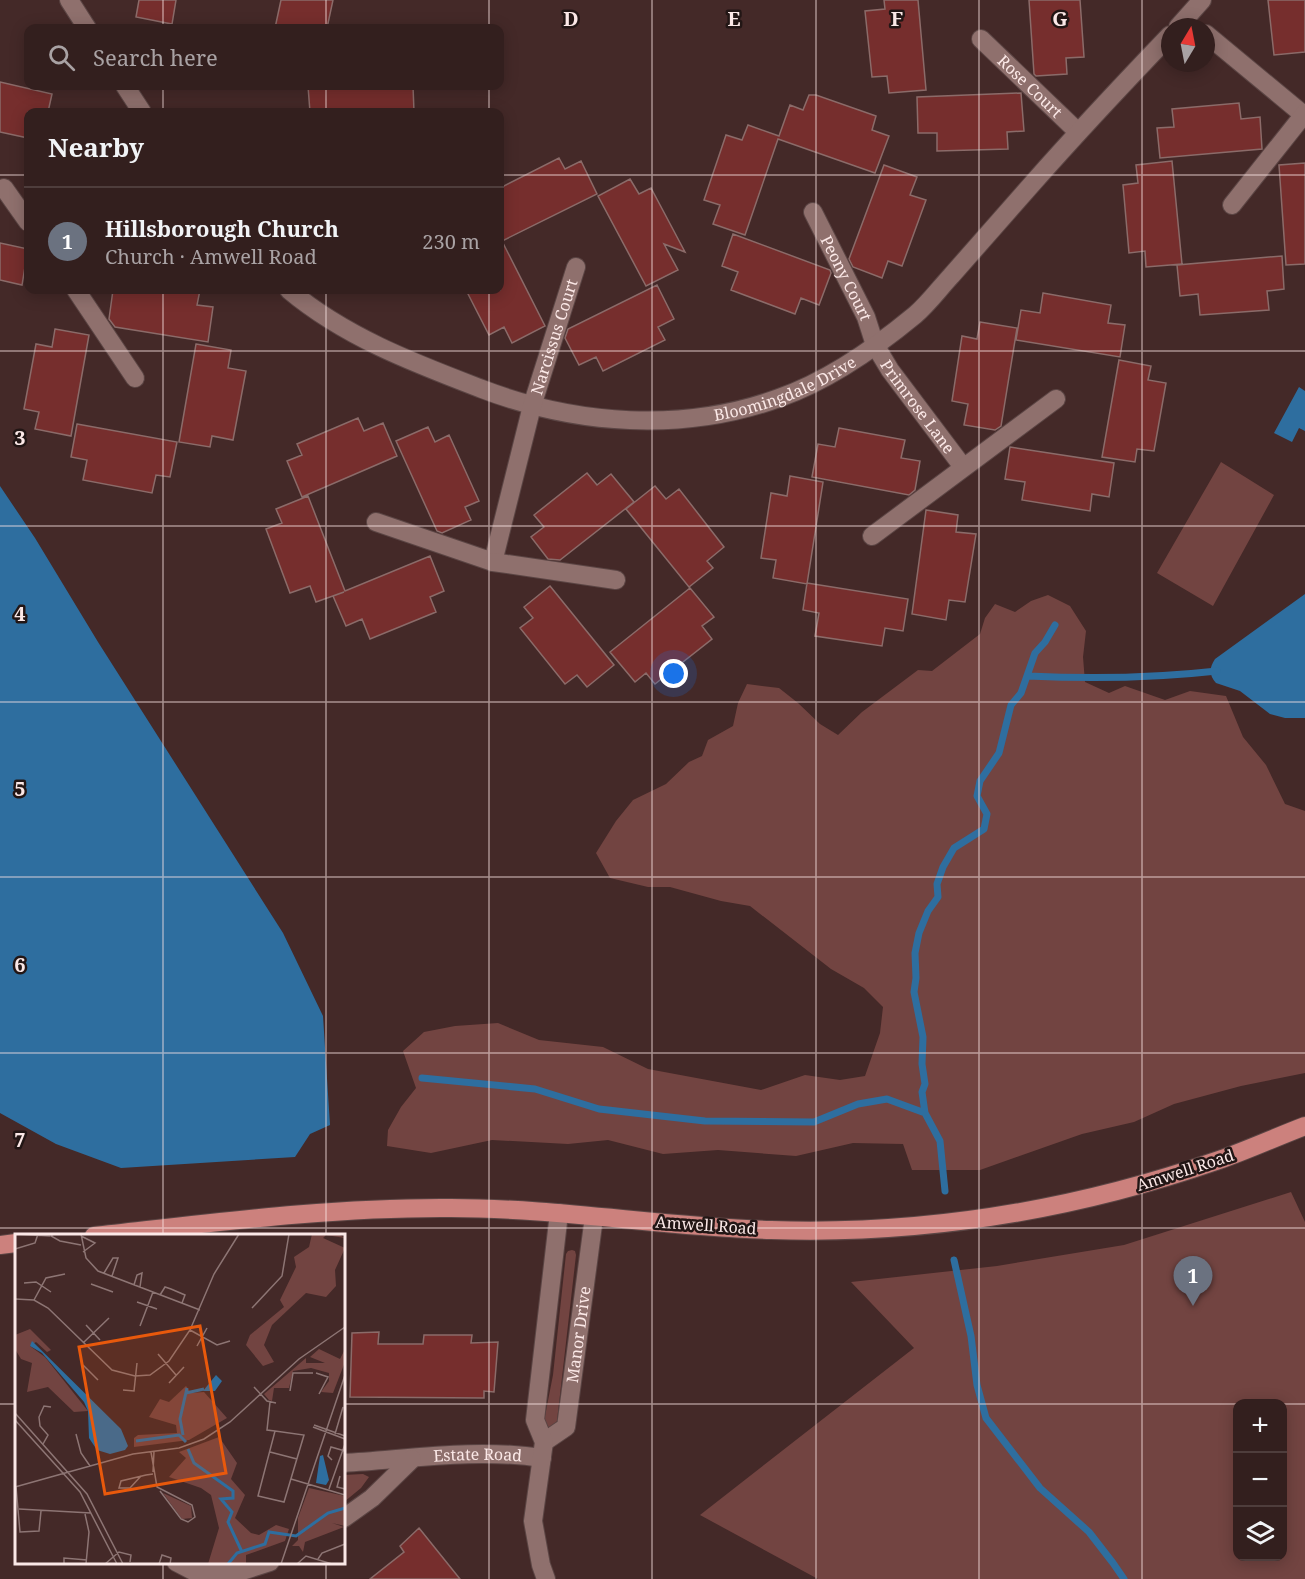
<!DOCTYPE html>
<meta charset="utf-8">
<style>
:root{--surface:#331f1e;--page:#3e2c2b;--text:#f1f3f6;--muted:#a9a2a4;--line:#4e3d3c;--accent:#db2777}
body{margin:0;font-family:"Noto Serif",serif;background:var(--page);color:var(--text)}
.controls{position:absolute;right:18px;bottom:18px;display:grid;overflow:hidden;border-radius:12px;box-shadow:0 3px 15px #0003}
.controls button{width:54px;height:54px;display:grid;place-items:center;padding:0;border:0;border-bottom:2px solid var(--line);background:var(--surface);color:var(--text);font:30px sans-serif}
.compass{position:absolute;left:1161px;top:18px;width:54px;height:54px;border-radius:50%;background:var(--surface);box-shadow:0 3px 15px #0003;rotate:10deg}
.you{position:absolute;left:674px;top:674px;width:21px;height:21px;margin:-15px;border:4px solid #fff;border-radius:50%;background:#1a73e8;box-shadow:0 0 0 9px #1a73e833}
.badge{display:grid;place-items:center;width:39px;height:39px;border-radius:50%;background:var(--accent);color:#fff;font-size:20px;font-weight:700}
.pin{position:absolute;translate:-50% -50px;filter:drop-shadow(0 2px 3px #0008)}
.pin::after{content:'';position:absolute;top:32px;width:21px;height:18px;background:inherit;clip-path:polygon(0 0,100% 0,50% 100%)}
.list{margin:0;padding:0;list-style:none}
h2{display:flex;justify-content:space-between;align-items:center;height:78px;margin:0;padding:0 24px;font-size:26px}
h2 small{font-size:20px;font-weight:400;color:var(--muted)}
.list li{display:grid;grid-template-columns:39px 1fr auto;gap:18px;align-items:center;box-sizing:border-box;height:108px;padding:0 24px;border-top:2px solid var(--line)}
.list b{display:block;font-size:22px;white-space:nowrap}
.list p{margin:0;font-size:20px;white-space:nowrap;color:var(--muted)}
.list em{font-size:20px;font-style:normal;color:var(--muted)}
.icon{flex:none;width:33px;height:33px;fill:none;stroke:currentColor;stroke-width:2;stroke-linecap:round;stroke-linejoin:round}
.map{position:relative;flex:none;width:1305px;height:1579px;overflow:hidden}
.search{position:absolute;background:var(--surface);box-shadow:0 3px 15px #0003;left:24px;top:24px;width:480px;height:66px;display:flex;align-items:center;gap:15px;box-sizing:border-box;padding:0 21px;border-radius:12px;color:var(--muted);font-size:22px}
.panel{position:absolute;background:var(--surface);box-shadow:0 3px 15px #0003;left:24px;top:108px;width:480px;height:186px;border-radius:12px}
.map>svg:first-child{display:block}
.green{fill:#724441;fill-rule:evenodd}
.water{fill:#2e6e9f}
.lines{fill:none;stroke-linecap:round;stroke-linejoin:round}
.stream{stroke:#2e6e9f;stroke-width:7}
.building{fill:#762e2d;stroke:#8b6b69;stroke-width:1.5}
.minor-casing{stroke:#5b4544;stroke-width:20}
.major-casing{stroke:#5b4544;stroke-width:20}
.minor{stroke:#8f706d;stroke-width:18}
.major{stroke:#cc817d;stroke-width:18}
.grid{fill:none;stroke:#fbe8e7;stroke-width:1.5;stroke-opacity:0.55}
.labels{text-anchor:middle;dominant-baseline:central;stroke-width:5;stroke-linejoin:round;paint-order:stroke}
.street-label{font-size:16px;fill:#fbe8e7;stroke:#221615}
.inset-river{fill:none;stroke:#2e6e9f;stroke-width:3}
.inset-road{fill:none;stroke:#8d7574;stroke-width:1.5}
.view{fill:#e8590c;fill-opacity:0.15;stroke:#e8590c;stroke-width:3}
.inset-edge{fill:none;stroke:#fbe8e7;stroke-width:3}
.grid-label{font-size:20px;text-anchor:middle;font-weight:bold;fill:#fbe8e7;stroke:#221615;stroke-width:5;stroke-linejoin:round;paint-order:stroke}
</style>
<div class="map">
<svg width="1305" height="1579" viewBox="0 0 1305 1579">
<rect width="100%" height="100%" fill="#442928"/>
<path class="green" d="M 1221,462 L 1274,495 L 1213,606 L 1157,573 Z
M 1048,595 L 1070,606 L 1086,631 L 1083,657 L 1085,682 L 1109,693 L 1125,686 L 1165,700 L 1190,691 L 1226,696 L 1243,737 L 1266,765 L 1285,804 L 1305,811 L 1305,1073 L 1241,1086 L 1174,1104 L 1134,1122 L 1082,1134 L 980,1170 L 912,1170 L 903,1144 L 853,1143 L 796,1156 L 718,1150 L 663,1154 L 608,1140 L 568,1144 L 492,1140 L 431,1153 L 387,1146 L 388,1130 L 401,1107 L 416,1088 L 403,1051 L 424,1032 L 455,1026 L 498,1023 L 539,1040 L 603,1047 L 648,1069 L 761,1090 L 805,1075 L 840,1080 L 865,1076 L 880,1033 L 883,1007 L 864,988 L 831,969 L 750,906 L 721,901 L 670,887 L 648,887 L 610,878 L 596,853 L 616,821 L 633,800 L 666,784 L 689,762 L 702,756 L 708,740 L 733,726 L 738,703 L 747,684 L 779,688 L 798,703 L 820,724 L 838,735 L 862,712 L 918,670 L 932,671 L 980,634 L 985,618 L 995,604 L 1015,612 L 1031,601 Z
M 1291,1192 L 1305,1222 L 1305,1579 L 818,1579 L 700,1515 L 914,1348 L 851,1282 L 997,1266 L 1124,1245 ZM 1238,1404 L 1282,1404 L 1282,1556 L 1238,1556 Z
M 572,1250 L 575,1251 L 576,1255 L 557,1421 L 554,1428 L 547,1427 L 544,1421 L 553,1375 L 566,1254 L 568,1251 Z
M 363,1474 L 369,1477 L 361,1488 L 344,1502 L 344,1475 Z"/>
<path class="water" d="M 1299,387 L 1305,391 L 1305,431 L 1299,428 L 1292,442 L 1274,433 Z
M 0,486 L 35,538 L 98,642 L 283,933 L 323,1016 L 330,1125 L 310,1134 L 295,1157 L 121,1168 L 56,1144 L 0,1113 Z
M 1305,594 L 1305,718 L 1285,718 L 1270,714 L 1240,691 L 1216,683 C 1209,675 1209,668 1215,659 Z"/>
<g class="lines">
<path class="stream" d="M 1028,676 C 1091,679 1155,678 1217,671
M 422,1078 L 535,1089 L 599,1109 L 705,1121 L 814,1122 L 858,1104 L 887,1099 L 925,1113 L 940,1141 L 945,1191
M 925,1113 L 922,1092 L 925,1084 L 922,1064 L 923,1037 L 914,992 L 916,978 L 915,953 L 919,933 L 928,911 L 938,897 L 937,884 L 943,867 L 954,848 L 984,829 L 987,814 L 977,796 L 980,781 L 999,753 L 1011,705 L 1021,693 L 1035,653 L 1045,642 L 1055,625
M 954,1260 L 971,1336 L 977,1385 L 986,1418 L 1040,1488 L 1089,1532 L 1113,1563 L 1124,1579"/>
</g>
<path class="building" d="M 139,0 L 176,0 L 172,24 L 136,17 Z
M 281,0 L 333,0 L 327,28 L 275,28 Z
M 884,0 L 918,0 L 926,90 L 889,93 L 887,76 L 872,77 L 865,11 L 885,9 Z
M 1029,0 L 1080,0 L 1084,57 L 1066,58 L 1067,74 L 1036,76 L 1034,74 Z
M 1268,0 L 1305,0 L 1305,52 L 1274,55 Z
M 0,82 L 52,94 L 48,112 L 28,112 L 28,138 L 0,132 Z
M 308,86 L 413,86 L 414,112 L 310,112 Z
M 1021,93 L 1024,131 L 1007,132 L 1008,149 L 937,151 L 937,133 L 918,133 L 917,97 Z
M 809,95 L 816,95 L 876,116 L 872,130 L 889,136 L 875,173 L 778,139 L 745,235 L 713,224 L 720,205 L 704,200 L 726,135 L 742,140 L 748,125 L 779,136 L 790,105 L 803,110 Z
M 1239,103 L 1241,119 L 1260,117 L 1262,149 L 1160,158 L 1157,128 L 1174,127 L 1172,109 Z
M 559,158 L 565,169 L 581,161 L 597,194 L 502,241 L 545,326 L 512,343 L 504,327 L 489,335 L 466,290 L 500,290 L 500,188 Z
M 1172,161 L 1182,264 L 1146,267 L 1145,251 L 1129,253 L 1123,185 L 1138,183 L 1136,165 Z
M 1305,163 L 1305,264 L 1286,265 L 1279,165 Z
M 884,165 L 917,177 L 910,195 L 926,200 L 902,266 L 888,261 L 882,278 L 853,267 L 849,259 Z
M 630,179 L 639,194 L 651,188 L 685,252 L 664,244 L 678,270 L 646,286 L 598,196 Z
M 733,234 L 830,270 L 831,273 L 819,305 L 801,298 L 795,314 L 731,290 L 738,272 L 722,266 Z
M 0,243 L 28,249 L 22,285 L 0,280 Z
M 1282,256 L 1284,289 L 1267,291 L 1269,310 L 1200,315 L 1198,294 L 1180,296 L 1177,265 Z
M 657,285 L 674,319 L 658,327 L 665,340 L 603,371 L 596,357 L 579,365 L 565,338 L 568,329 Z
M 113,290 L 128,292 L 129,290 L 200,290 L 197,305 L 213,307 L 208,342 L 115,327 L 109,319 Z
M 1043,293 L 1111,305 L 1108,323 L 1125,325 L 1120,357 L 1016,340 L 1021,310 L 1040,313 Z
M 980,322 L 1017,328 L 1001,426 L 995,430 L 964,425 L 968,404 L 952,401 L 962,336 L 977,339 Z
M 55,329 L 89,335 L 71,436 L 35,429 L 39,412 L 24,409 L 36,344 L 52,347 Z
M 196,344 L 231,350 L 228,368 L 246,371 L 233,440 L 212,436 L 210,447 L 179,442 Z
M 1119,360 L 1151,366 L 1148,380 L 1166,383 L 1154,451 L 1137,449 L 1135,462 L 1102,457 Z
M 358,418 L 364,431 L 383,423 L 397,456 L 302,497 L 287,461 L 302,455 L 297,444 Z
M 77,424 L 177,442 L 170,477 L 156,475 L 152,493 L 83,480 L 87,460 L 71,457 Z
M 428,427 L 435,442 L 449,435 L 479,501 L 465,507 L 471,520 L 442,533 L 437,531 L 396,441 Z
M 839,428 L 905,440 L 901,458 L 920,461 L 915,490 L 909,495 L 812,477 L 818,444 L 835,447 Z
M 1010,447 L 1114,463 L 1109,497 L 1092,494 L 1090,511 L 1022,500 L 1025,482 L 1005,479 Z
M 587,473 L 597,485 L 611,474 L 634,502 L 560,560 L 548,559 L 531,537 L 544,527 L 534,515 Z
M 790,476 L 823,482 L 807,584 L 773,578 L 776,560 L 761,558 L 771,493 L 787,496 Z
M 655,486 L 666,499 L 679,489 L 724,547 L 707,561 L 713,568 L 689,587 L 626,509 Z
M 308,496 L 345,591 L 430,556 L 444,591 L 430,597 L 436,612 L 370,639 L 362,619 L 346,626 L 333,596 L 344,592 L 316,602 L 310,586 L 290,593 L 266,529 L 282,523 L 276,509 Z
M 926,510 L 958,515 L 956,532 L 976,534 L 965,602 L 949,600 L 946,620 L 912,614 Z
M 807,583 L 908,599 L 903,631 L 885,628 L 882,646 L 815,636 L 819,613 L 803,610 Z
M 550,586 L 614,665 L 587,687 L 577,675 L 565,684 L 520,628 L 533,618 L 524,607 Z
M 690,588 L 714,617 L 702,626 L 712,639 L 655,684 L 646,673 L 635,682 L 610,652 Z
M 379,1332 L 378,1344 L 423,1344 L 424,1335 L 472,1335 L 471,1343 L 498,1342 L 494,1392 L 484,1391 L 484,1398 L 350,1397 L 352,1333 Z
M 419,1528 L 460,1579 L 370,1579 L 404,1552 L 400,1546 Z"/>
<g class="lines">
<g class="minor-casing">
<g id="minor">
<path d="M 69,0 L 87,28"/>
<path d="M 1178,27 L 1202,0"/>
<path d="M 1206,34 L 1305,116"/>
<path id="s1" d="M 981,39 L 1078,132"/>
<path d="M 125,86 L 142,112"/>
<path d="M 4,188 L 28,222"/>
<path d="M 1232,205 L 1305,113"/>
<path id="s2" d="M 813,212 L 866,317 L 875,345 L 890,370 L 963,467"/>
<path d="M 76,290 L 135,378"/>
<path id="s3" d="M 289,290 C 345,337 414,363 482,389 C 576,425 683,433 779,398 C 828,381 875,348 915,315 C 928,304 939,289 951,276 C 978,245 1005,215 1032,184 C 1077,133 1123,84 1170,35"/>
<path id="s4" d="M 376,522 L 493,562 L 532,406 L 576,267"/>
<path d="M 872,536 L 1056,399"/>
<path d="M 493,562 L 616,580"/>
<path id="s5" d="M 544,1442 L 566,1427 L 594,1217"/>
<path id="s6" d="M 344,1463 C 410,1459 476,1448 542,1458"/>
<path d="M 344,1518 L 372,1498 L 412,1459"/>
<path d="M 176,1562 L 197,1573 L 239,1572 L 270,1562"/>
<path d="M 546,1579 L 541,1565 L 533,1521 L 544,1442 L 535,1420 L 559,1213"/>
</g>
</g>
<g class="major-casing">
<path id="major" d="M 94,1236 C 212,1223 331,1207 451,1208 C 558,1208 664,1227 771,1230 C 923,1235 1075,1210 1219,1160 C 1248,1150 1276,1137 1305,1126
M 0,1245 L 16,1243"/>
</g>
<use href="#minor" class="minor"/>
<use href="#major" class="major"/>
</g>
<path class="grid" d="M 163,0 L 163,28M 326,0 L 326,28M 489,0 L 489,28M 652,0 L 652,1579M 816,0 L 816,1579M 979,0 L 979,1579M 1142,0 L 1142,1579M 163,86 L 163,112M 326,86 L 326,112M 489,86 L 489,112M 0,175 L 28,175M 500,175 L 1305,175M 163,290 L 163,1236M 326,290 L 326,1236M 489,290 L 489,1579M 0,351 L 1305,351M 0,526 L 1305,526M 0,702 L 1305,702M 0,877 L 1305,877M 0,1053 L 1305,1053M 0,1228 L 1305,1228M 0,1404 L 16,1404M 344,1404 L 1238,1404M 1282,1404 L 1305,1404M 163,1562 L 163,1579M 326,1562 L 326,1579"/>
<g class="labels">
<g class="street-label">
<text stroke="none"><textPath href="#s1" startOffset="68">Rose Court</textPath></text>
<text stroke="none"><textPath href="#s2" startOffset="74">Peony Court</textPath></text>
<text stroke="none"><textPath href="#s4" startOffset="357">Narcissus Court</textPath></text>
<text stroke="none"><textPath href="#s3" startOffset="530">Bloomingdale Drive</textPath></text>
<text stroke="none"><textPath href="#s2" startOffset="222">Primrose Lane</textPath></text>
<text transform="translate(1185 1170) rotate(-18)">Amwell Road</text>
<text transform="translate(706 1225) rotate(4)">Amwell Road</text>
<text stroke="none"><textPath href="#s5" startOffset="120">Manor Drive</textPath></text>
<text stroke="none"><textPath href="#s6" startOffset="134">Estate Road</textPath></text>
</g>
</g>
<g transform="translate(15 1234)">
<rect width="330" height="330" fill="#442928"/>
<path d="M 297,0 L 323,0 L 330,4 L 311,1 L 308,4 L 330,14 L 320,36 L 321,52 L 311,63 L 291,59 L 257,91 L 249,111 L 259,128 L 248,132 L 231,111 L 235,101 L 269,73 L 265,66 L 281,33 L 279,23 L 294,13 ZM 15,95 L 36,116 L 32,118 L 21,108 L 15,112 L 30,123 L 73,177 L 59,178 L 33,153 L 12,158 L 17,129 L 6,125 L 0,115 L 0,101 ZM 304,115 L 325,125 L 330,115 L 330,128 L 318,159 L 306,158 L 314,147 L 314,139 L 296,134 L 278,137 L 274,154 L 259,154 L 257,167 L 254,166 L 249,160 L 291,124 L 291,129 L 310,129 L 295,123 ZM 171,152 L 176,159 L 189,158 L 212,184 L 174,206 L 119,213 L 119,204 L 123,201 L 162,199 L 161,191 L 134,183 L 145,165 L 154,168 ZM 204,203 L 222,229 L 216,245 L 230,261 L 220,284 L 236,299 L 244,301 L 261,291 L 274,295 L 270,307 L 231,321 L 231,330 L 193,330 L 204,294 L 196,261 L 186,254 L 154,243 L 171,224 L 164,218 ZM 294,254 L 330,262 L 330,292 L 317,289 L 329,293 L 290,308 L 288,318 L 284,312 L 277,312 L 283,306 L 283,284 ZM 148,259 L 176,272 L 177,284 L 167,285 Z" fill="#724441"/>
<path d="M 17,107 L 106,195 L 113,212 L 110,216 L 95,220 L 82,216 L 74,204 L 73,177 L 69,168 L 27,119 L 15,112 ZM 201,141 L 207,147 L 200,157 L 188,157 ZM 308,221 L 314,246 L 311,251 L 301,249 L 305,222 Z" fill="#2e6e9f"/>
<path class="inset-river" d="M 171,159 L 189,155M 168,201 L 165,185 L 172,154M 121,207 L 164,201 L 171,208M 173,215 L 179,229 L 218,257 L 218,264 L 206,265 L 217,278 L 213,288 L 227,318M 213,330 L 222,319 L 250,310 L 254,298 L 281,302 L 313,279 L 330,274"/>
<path class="inset-road" d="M 1,0 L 35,2M 39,0 L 36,2 L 45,7 L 66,11M 66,0 L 71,24 L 83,37 L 185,76M 66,2 L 80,9 L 68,18M 0,15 L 20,9 L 23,0M 89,39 L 98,24 L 103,24 L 97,42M 9,49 L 21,48 L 36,58M 76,50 L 98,58M 119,51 L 122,41 L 127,39 L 125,53M 145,61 L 150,53 L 156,55 L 170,61 L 167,69M 0,65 L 19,66 L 33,74 L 97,136 L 120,142 L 135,141 L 154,127 L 175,96 L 199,40 L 224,0M 19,66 L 31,44 L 50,40M 122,68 L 142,75M 237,74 L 267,42 L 274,0M 71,91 L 85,106M 125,92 L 138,58M 175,96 L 202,111 L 215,107M 68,109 L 94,84M 182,112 L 192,94M 143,120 L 161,141M 68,131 L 83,146M 301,139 L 313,143 L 304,160M 154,149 L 169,133M 239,153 L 252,167 L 261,169M 108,156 L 119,157 L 122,129M 275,157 L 278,139 L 298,139M 255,168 L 252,196 L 260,197M 0,179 L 72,260 L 108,330M 0,186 L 65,258 L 102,330M 299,191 L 330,202M 298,193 L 330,205M 260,197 L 289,201 L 269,268 L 243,262 ZM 61,200 L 66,219 L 75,232M 320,200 L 328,173M 28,210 L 33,201 L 25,192 L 24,183 L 29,172 L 36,173M 136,218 L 142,253 L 177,271 L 180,283 L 173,288 L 166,285 L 145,257M 255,218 L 282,225M 317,226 L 313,222 L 316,213 L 330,217M 138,238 L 139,217M 126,242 L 115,254 L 104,254 L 106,247 L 131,241 L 138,240M 325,242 L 322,253 L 330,255M 276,245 L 330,261M 0,253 L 118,220 L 164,214 L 189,205 L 215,188 L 284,125 L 330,93M 1,253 L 5,298 L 24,297 L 26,277M 314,255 L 330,210M 4,275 L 76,279M 70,280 L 74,298 L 71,330M 303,325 L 307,319 L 330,310M 49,329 L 49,324 L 72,326M 90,330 L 104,318 L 116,321 L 115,328M 144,330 L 147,321 L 156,324 L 155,330M 266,330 L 330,141M 282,330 L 291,322 L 317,330"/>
<path class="view" d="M 185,92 L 211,239 L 90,260 L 64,113 Z"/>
<rect width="330" height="330" class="inset-edge"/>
</g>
<g class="grid-label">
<text x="571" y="26">D</text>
<text x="734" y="26">E</text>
<text x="897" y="26">F</text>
<text x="1060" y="26">G</text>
<text x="20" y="445">3</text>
<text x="20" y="621">4</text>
<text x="20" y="796">5</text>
<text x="20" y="972">6</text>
<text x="20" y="1147">7</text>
</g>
</svg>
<div class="controls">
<button>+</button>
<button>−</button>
<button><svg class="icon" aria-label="layers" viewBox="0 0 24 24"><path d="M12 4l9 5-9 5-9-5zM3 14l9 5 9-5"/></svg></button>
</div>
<svg class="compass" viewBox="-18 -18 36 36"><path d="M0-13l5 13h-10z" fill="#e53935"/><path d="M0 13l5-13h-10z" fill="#a9a2a4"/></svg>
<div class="you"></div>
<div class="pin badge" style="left:1193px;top:1306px;background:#6b7280">1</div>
<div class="search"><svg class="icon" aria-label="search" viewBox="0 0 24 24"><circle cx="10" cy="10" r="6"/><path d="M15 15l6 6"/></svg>Search here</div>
<section class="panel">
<h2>Nearby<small></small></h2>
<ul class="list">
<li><span class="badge" style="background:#6b7280">1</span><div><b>Hillsborough Church</b><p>Church · Amwell Road</p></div><em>230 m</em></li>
</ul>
</section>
</div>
